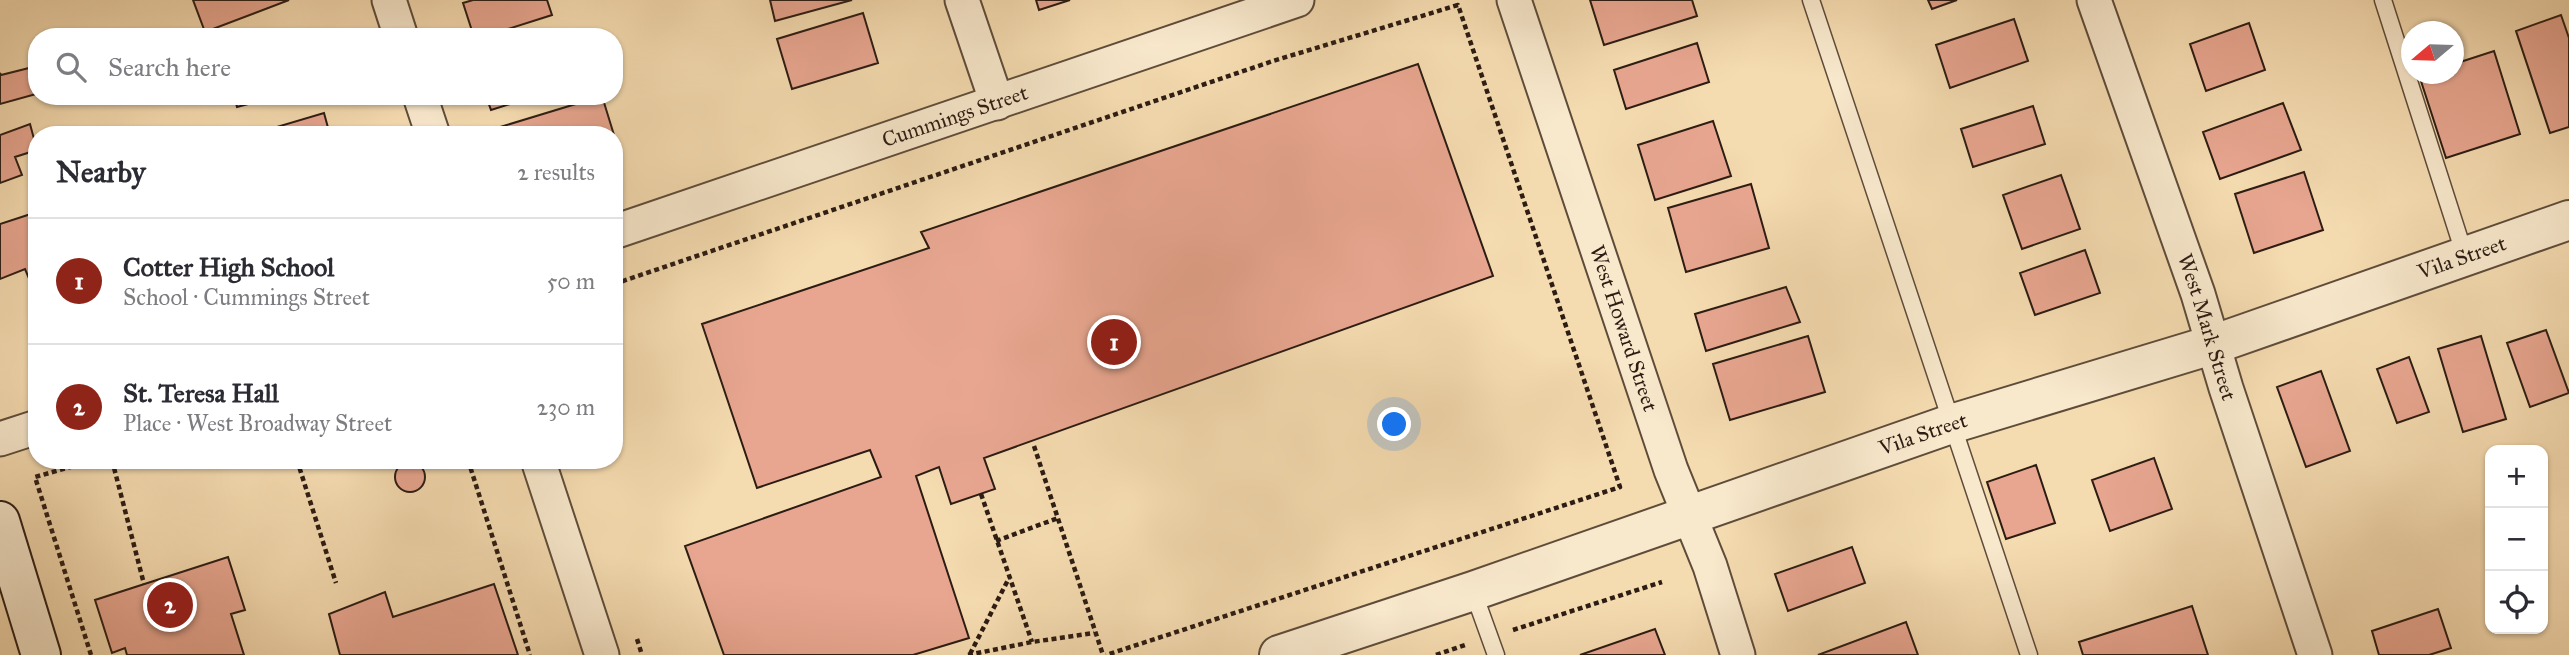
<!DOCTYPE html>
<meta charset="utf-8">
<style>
:root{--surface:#fff;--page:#f2f2f3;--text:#2b2b33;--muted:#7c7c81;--line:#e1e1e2;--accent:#8f2418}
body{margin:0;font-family:"IM FELL Great Primer",serif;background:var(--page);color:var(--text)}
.controls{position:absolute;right:21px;bottom:21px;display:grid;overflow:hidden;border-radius:14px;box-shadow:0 2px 5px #0004}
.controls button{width:63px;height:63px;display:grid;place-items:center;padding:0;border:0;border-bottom:2px solid var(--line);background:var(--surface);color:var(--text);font:35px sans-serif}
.compass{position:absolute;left:2401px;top:21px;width:63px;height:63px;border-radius:50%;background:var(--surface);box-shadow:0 2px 5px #0004;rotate:251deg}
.you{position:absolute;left:1395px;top:425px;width:24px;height:24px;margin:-18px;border:5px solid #fff;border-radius:50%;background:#1a73e8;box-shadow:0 0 0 10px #1a73e833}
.badge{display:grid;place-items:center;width:46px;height:46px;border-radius:50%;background:var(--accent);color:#fff;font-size:23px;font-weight:700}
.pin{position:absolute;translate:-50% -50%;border:4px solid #fff;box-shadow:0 2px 7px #0006}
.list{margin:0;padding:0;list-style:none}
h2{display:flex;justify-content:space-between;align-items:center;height:91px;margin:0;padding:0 28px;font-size:30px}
h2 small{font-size:23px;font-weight:400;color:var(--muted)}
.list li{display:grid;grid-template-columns:46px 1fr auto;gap:21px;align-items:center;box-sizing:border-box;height:126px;padding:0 28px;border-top:2px solid var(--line)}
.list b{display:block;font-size:26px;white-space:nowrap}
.list p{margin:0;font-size:23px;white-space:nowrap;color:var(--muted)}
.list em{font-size:23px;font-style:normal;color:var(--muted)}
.icon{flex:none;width:38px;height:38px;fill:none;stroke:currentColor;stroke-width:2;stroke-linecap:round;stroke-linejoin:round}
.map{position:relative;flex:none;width:2569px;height:655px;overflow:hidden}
.search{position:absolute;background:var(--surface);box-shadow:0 2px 5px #0004;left:28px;top:28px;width:595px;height:77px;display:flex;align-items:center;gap:18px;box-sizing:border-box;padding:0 24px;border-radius:28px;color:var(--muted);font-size:26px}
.panel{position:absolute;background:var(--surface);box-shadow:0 2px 5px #0004;left:28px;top:126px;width:595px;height:343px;border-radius:28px}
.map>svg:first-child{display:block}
.building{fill:#e8a690;stroke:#2c1c13;stroke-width:2}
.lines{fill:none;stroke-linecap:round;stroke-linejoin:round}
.service-casing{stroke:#5e4c3a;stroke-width:19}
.minor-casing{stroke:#5e4c3a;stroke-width:37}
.tertiary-casing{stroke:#5e4c3a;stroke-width:42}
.secondary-casing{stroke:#2c1c13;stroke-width:42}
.path{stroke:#2c1c13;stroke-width:4.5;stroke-dasharray:5 3.5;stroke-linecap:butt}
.service{stroke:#f8e8cc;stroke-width:16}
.minor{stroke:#f8e8cc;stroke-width:33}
.tertiary{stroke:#f8e8cc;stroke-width:38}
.secondary{stroke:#f8e8cc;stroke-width:38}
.labels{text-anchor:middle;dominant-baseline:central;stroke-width:5;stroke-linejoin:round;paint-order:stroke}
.street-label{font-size:21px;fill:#2c1c13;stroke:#f8e8cc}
</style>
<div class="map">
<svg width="2569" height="655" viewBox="0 0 2569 655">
<rect width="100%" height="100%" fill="#f5dbb0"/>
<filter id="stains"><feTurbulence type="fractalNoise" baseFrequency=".00286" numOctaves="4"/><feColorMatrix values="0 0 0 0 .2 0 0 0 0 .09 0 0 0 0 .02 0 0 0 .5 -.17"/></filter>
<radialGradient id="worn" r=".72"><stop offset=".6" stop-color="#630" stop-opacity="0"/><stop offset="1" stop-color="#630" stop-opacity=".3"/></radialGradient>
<path class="building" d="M 193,0 L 289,0 L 205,32 Z
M 473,0 L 547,0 L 552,15 L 483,37 L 474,37 L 463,3 Z
M 770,0 L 852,0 L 775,21 Z
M 1036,0 L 1070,0 L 1039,10 Z
M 1590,0 L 1692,0 L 1697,16 L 1604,45 Z
M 1928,0 L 1957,0 L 1932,9 Z
M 863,13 L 878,63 L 792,89 L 777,39 Z
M 2561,15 L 2569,38 L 2569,127 L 2550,133 L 2516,31 Z
M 2014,19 L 2028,61 L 1950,88 L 1936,45 Z
M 2249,23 L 2265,70 L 2206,91 L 2190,44 Z
M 1697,43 L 1709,82 L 1626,109 L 1614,70 Z
M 2494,51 L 2520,134 L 2446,158 L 2419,75 L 2454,74 L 2454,64 Z
M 1418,64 L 1493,276 L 984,458 L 995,489 L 951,504 L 939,467 L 916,476 L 969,638 L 913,655 L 724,655 L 685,546 L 881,477 L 870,450 L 757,488 L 702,324 L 929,248 L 921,232 Z
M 29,68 L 36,94 L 0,104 L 0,73 L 1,75 Z
M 234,96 L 278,96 L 237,107 Z
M 486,96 L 535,96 L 491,110 Z
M 602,96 L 614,135 L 500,135 L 497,128 Z
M 2283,103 L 2301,150 L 2220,179 L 2203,132 Z
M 2033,106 L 2045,144 L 1973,167 L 1961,129 Z
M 324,113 L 330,135 L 254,135 L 253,134 Z
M 1713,121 L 1731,176 L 1655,200 L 1638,145 Z
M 30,124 L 37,150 L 15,157 L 22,175 L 0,183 L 0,135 Z
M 2304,172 L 2323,230 L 2254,253 L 2235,194 Z
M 2061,175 L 2080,229 L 2022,249 L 2003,195 Z
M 1751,184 L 1769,248 L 1686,272 L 1668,208 Z
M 37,212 L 37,297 L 25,269 L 0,279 L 0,224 Z
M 2085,250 L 2100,293 L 2035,315 L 2020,273 Z
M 1786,287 L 1800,322 L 1706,351 L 1695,314 Z
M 2546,330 L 2569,393 L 2530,407 L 2507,343 Z
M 1808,336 L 1825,392 L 1730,420 L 1713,364 Z
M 2481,336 L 2506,419 L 2463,432 L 2438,349 Z
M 2409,357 L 2429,412 L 2397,423 L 2377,369 Z
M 2321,371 L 2350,451 L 2306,467 L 2277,387 Z
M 2154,458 L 2172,509 L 2110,531 L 2092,480 Z
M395 477a15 15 0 1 1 30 0a15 15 0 1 1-30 0Z
M 2036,465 L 2055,523 L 2006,539 L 1987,482 Z
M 1852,547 L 1865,583 L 1788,611 L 1775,574 Z
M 228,557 L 245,610 L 231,614 L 244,655 L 127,655 L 125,648 L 112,653 L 95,600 Z
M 494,584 L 518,655 L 340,655 L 329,614 L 385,592 L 393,617 Z
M 2192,606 L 2208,655 L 2083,655 L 2079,642 Z
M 2438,609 L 2451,648 L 2429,655 L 2379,655 L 2372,631 Z
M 1906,622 L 1918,655 L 1818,655 Z
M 1655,629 L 1665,655 L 1580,655 Z"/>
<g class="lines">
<g class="service-casing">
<path id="service" d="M 1811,0 L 2029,655
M 2383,0 L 2465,256
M 1473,591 L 1496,655"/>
</g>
<g class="minor-casing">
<g id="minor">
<path d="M 389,0 L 401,37"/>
<path d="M 962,0 L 997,103"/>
<path id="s1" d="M 1514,0 L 1671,470 L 1710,566 L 1738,655"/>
<path id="s2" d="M 2094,0 L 2198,294 L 2226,388 L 2315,655"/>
<path d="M 420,96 L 433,135"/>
<path id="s3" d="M 614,232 L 1297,0"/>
<path d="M 0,439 L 37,427"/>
<path d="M 538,460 L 602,655"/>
</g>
</g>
<g class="tertiary-casing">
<g id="tertiary">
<path id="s4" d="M 1279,655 L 1473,591 L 1951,424 L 2215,344 L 2569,220"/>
</g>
</g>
<g class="secondary-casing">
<path id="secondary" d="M 0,521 L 41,655"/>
</g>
<path class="path" d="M 614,284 L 1273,61 L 1458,5 L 1620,487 L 1106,655
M 1034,446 L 1103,655
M 112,460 L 144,584
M 297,460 L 336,583
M 468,460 L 530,655
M 981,494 L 1032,642
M 996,541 L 1058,518
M 1513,630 L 1662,582
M 637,639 L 642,655
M 970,654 L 1009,578
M 91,655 L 35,477 L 95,460
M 968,655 L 1032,642 L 1094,633
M 1436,655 L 1465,645"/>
<use href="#service" class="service"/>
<use href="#minor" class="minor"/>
<use href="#tertiary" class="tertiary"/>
<use href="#secondary" class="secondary"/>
</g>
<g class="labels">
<g class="street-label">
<text stroke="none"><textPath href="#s3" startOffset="360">Cummings Street</textPath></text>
<text stroke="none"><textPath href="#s4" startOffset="1248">Vila Street</textPath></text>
<text stroke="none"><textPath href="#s2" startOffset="346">West Mark Street</textPath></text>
<text stroke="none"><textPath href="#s1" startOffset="346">West Howard Street</textPath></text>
<text stroke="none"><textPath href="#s4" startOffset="681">Vila Street</textPath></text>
</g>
</g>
<rect width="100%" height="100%" filter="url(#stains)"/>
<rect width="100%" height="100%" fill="url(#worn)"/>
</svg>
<div class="controls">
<button>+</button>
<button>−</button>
<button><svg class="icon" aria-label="locate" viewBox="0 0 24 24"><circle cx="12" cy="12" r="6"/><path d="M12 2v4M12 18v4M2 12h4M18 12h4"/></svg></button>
</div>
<svg class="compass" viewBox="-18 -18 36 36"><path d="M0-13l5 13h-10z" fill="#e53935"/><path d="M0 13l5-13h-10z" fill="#7c7c81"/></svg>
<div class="you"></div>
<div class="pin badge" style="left:1114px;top:342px">1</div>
<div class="pin badge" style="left:170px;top:605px">2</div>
<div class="search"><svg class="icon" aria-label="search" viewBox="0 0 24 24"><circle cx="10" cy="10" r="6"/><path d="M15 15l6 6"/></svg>Search here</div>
<section class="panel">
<h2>Nearby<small>2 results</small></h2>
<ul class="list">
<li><span class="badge">1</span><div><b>Cotter High School</b><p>School · Cummings Street</p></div><em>50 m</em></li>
<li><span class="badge">2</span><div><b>St. Teresa Hall</b><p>Place · West Broadway Street</p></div><em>230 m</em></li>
</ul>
</section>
</div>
